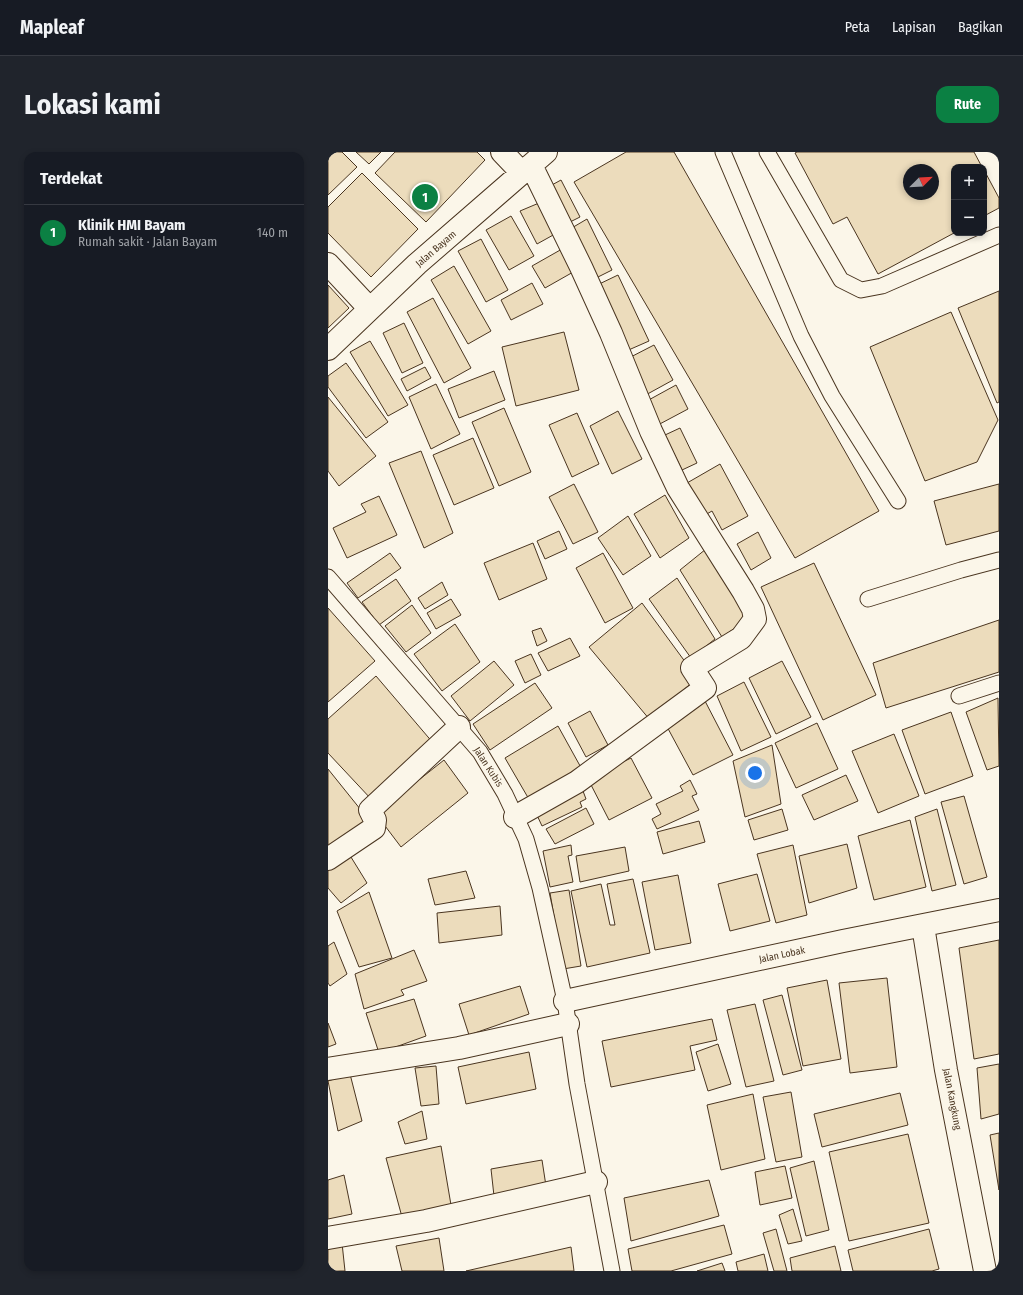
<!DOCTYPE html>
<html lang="id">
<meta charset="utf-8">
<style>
:root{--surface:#171b24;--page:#20242c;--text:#f1f3f6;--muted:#9ea1a6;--line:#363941;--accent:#0b8043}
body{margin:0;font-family:"Fira Sans Condensed",sans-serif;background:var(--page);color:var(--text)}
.controls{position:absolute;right:12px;top:12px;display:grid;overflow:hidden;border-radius:8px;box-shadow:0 2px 6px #0003}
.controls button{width:36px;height:36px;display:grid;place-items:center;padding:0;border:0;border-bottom:1px solid var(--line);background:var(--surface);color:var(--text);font:20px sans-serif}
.compass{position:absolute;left:575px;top:12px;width:36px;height:36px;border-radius:50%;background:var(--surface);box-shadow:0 2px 6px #0003;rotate:66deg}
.you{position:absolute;left:427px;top:621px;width:14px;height:14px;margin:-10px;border:3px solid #fff;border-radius:50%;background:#1a73e8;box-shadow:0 0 0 6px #1a73e833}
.badge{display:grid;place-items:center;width:26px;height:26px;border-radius:50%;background:var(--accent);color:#fff;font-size:13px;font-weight:700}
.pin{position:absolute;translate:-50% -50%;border:2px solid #fff;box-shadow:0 1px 4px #0006}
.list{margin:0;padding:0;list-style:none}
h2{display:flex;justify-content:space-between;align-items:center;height:52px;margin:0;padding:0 16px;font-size:17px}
h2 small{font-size:13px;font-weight:400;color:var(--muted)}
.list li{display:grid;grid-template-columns:26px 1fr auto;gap:12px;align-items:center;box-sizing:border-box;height:56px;padding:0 16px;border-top:1px solid var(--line)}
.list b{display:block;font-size:15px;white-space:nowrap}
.list p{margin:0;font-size:13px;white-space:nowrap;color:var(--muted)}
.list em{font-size:13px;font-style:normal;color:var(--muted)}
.map{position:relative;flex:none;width:671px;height:1119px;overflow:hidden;border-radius:12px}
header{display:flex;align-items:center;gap:24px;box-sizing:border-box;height:56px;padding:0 20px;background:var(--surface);border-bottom:1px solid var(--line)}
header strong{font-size:19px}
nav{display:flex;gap:22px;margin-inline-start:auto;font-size:14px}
.intro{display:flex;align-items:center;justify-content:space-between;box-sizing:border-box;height:96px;padding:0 24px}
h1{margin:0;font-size:28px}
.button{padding:10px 18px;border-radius:12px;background:var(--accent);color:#fff;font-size:14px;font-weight:700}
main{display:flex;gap:24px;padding:0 24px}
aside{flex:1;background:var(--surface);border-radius:12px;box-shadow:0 2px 6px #0003}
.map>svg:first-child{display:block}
.building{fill:#ecdcbc;stroke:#4a3520;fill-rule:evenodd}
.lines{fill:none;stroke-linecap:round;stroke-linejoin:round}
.lane-casing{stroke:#4a3520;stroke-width:17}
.street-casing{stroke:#4a3520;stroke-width:24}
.lane{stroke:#fbf6e9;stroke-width:15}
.street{stroke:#fbf6e9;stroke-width:22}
.labels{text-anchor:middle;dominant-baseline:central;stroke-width:3;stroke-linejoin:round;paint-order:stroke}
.street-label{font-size:10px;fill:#4a3520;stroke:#fbf6e9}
</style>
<header>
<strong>Mapleaf</strong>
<nav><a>Peta</a><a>Lapisan</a><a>Bagikan</a></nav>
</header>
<div class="intro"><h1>Lokasi kami</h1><a class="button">Rute</a></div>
<main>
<aside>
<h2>Terdekat<small></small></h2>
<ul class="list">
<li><span class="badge">1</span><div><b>Klinik HMI Bayam</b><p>Rumah sakit · Jalan Bayam</p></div><em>140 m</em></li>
</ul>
</aside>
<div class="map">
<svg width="671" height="1119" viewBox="0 0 671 1119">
<rect width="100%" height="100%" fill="#fbf6e9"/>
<path class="building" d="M 0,0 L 14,0 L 29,15 L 0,43 Z
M 28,0 L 53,0 L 41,12 Z
M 67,0 L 149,0 L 157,8 L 98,70 L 47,21 Z
M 298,0 L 346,0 L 551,359 L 467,406 L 246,30 Z
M 469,0 L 646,0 L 654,15 L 626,15 L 626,81 L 550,122 L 519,65 L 505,72 L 467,1 ZM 581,18 L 605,18 L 605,42 L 581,42 Z
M 656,18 L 671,46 L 671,56 L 656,64 Z
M 34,21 L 90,77 L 43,125 L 0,81 L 0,55 Z
M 233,28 L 252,65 L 240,71 L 222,34 Z
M 211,51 L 227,82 L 209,92 L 192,59 Z
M 183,64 L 206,104 L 181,118 L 158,78 Z
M 259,67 L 284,118 L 266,127 L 242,77 Z
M 153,87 L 180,138 L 158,150 L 130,99 Z
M 234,97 L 247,119 L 217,136 L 204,114 Z
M 126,114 L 163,179 L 140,192 L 103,128 Z
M 290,123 L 321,189 L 296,200 L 265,135 Z
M 204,131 L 215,152 L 183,168 L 173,148 Z
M 0,133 L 21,156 L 0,176 Z
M 671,139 L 671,250 L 669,251 L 630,156 Z
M 105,146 L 143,216 L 116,231 L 79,160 Z
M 623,160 L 670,268 L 649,310 L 597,329 L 542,195 Z
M 76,171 L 95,211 L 74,221 L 55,181 Z
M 236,180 L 251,238 L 188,254 L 174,195 Z
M 42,189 L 80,253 L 60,264 L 22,200 Z
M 326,193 L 345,228 L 314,245 L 295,209 Z
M 18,211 L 60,270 L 38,286 L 0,235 L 0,224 Z
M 97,215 L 103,226 L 79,239 L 73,227 Z
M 166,219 L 177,248 L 131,266 L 120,237 Z
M 108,232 L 132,282 L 103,297 L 81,245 Z
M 348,233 L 360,257 L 328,274 L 317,250 Z
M 0,245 L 48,304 L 11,334 L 0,319 Z
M 176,256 L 203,320 L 171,334 L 144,270 Z
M 290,259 L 314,307 L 284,322 L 262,274 Z
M 249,261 L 271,312 L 244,325 L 221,273 Z
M 352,276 L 369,311 L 354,318 L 337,283 Z
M 145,286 L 166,336 L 126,353 L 105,303 Z
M 93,299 L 125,381 L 96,396 L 61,311 Z
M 392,312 L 420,364 L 394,378 L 384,359 L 377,363 L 359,331 Z
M 246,332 L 270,380 L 245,392 L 221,345 Z
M 671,332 L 671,379 L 618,393 L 606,349 Z
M 337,343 L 361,386 L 332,406 L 306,362 Z
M 51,344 L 69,383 L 19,406 L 5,376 L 38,360 L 33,352 Z
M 300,364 L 323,404 L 295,423 L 270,386 Z
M 231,379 L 239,397 L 217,407 L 209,389 Z
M 430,380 L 443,406 L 423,418 L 409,392 Z
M 205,391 L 219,427 L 171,448 L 156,411 Z
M 378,397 L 423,465 L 394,485 L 352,418 Z
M 62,401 L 73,416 L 30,446 L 19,431 Z
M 275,401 L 305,456 L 277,471 L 248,416 Z
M 486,411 L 548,543 L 495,568 L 433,435 Z
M 349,426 L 387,487 L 363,506 L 321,447 Z
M 68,427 L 83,449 L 51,473 L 34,450 Z
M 114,430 L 120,443 L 97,457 L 90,446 Z
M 123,447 L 133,463 L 108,477 L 99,461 Z
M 314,451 L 369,526 L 322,568 L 261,495 Z
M 84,453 L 103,481 L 78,500 L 57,474 Z
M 0,456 L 47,509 L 0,550 Z
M 671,468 L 671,520 L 558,556 L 545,511 Z
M 127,472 L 152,510 L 114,539 L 86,502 Z
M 213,476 L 219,489 L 209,494 L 204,479 Z
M 242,486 L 252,504 L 220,519 L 210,501 Z
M 203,502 L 213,523 L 197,531 L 187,509 Z
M 166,509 L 186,533 L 142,569 L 123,544 Z
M 454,509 L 483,565 L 448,582 L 421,526 Z
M 48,524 L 106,592 L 44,648 L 0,601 L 0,567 Z
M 416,530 L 443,585 L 413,599 L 389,544 Z
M 207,531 L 224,556 L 162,598 L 145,572 Z
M 670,546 L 671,614 L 659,618 L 638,560 Z
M 377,549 L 405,603 L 365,623 L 337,571 Z
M 262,559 L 280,593 L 258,605 L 240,571 Z
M 623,560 L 645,624 L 597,642 L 574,578 Z
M 489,571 L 510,617 L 468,636 L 447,591 Z
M 230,574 L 256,621 L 202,649 L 177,606 Z
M 566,582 L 591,644 L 550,661 L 524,599 Z
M 444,593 L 453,652 L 417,665 L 405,609 Z
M 303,606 L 324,646 L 281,668 L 260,627 Z
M 116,608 L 140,641 L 73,695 L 48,662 Z
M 0,617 L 45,673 L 0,703 Z
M 518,623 L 530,649 L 486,668 L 474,643 Z
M 362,628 L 369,642 L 364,644 L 371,658 L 329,677 L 324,667 L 333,662 L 328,652 L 355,639 L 352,634 Z
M 255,639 L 258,647 L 252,650 L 254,655 L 214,674 L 208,661 Z
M 636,644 L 659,725 L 636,732 L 613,650 Z
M 258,656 L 266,672 L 227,692 L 218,677 Z
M 454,657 L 460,678 L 426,688 L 420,668 Z
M 609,657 L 628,733 L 604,739 L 587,665 Z
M 582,668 L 598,735 L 546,748 L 530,684 Z
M 371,669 L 377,690 L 335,702 L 329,680 Z
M 519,692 L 529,736 L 481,751 L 471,704 Z
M 243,693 L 244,703 L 240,704 L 245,730 L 222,735 L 215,699 Z
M 465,693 L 479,763 L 448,771 L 429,702 Z
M 297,695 L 301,719 L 252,730 L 248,704 Z
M 18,697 L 39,731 L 13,751 L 0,736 L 0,710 Z
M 138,719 L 147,746 L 107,753 L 100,727 Z
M 429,722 L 442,769 L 402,779 L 390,732 Z
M 350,723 L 363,791 L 327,798 L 314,730 Z
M 305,727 L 322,801 L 259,815 L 243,739 L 273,732 L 282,773 L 287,773 L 279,732 Z
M 241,738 L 253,814 L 235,817 L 222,741 Z
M 41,740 L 64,806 L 31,815 L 9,759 Z
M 172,754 L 174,783 L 111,791 L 109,761 Z
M 671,788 L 671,902 L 646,907 L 631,796 Z
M 6,790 L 19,822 L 2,834 L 0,831 L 0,794 Z
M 86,798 L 99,829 L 73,838 L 76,843 L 36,857 L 27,822 Z
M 559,826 L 569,915 L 522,921 L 511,831 Z
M 499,828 L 513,907 L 475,914 L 459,836 Z
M 192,834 L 201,862 L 141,883 L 131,852 Z
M 454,843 L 474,918 L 455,923 L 435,848 Z
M 86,847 L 98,884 L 51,901 L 38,861 Z
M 427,852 L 446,929 L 418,935 L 399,858 Z
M 384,867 L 389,888 L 362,894 L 367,918 L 283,935 L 274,889 Z
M 0,871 L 8,892 L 0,895 Z
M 390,892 L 403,932 L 380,939 L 368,900 Z
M 201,900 L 208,937 L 138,952 L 130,915 Z
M 671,912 L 671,962 L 653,967 L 649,916 Z
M 108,914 L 111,952 L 93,954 L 87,916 Z
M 22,922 L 34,969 L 10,979 L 0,929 Z
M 463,940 L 474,1005 L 448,1010 L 435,945 Z
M 572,941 L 580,973 L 494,995 L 486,962 Z
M 425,942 L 437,1007 L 393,1018 L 379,953 Z
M 94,959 L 99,987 L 77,992 L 70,970 Z
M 671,981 L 671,1038 L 662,983 Z
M 580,982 L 601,1071 L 521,1089 L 501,1000 Z
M 113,994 L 123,1053 L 74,1065 L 58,1006 Z
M 214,1008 L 218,1034 L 166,1044 L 163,1017 Z
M 486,1009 L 501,1078 L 478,1084 L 462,1016 Z
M 457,1014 L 464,1046 L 432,1053 L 427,1020 Z
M 16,1023 L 24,1062 L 0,1067 L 0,1028 Z
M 381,1028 L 391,1064 L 303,1089 L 296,1046 Z
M 465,1057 L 474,1089 L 460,1092 L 451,1063 Z
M 396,1073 L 404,1102 L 343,1119 L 304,1119 L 300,1097 Z
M 448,1077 L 459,1119 L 446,1119 L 435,1081 Z
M 601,1077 L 611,1117 L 604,1119 L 525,1119 L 520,1098 Z
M 111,1086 L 116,1119 L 74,1119 L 68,1094 Z
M 14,1091 L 17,1119 L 0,1119 L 0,1095 Z
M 507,1094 L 513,1119 L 464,1119 L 462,1106 Z
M 243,1095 L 246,1119 L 138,1119 Z
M 436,1102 L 440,1119 L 410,1119 L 408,1110 Z
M 394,1111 L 397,1119 L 369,1119 Z"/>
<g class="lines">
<g class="lane-casing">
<path id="lane" d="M 395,0 L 473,184 L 504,244 L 570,349
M 439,0 L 513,128 L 533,138 L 554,134 L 671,83
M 0,425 L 152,600 L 177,642 L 198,687 L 212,736 L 237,849 L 249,932 L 284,1119
M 540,447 L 633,418 L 671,408
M 631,544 L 671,531"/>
</g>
<g class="street-casing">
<path id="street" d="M 174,0 L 194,21
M 0,112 L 42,157
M 0,197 L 89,112 L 218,0
M 187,665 L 249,630 L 377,536 L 364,516 L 413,486 L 427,467 L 425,457 L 415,439 L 350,336 L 323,279 L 283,181 L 253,115 L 203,13
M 0,707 L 46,676 L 47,668 L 42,658 L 131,575
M 595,774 L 618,918 L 657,1119
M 237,849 L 515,789 L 671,758
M 0,917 L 131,896 L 240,872
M 0,1086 L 98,1069 L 268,1030"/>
</g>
<use href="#lane" class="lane"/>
<use href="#street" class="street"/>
</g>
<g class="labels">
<g class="street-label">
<text transform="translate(108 97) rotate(-41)">Jalan Bayam</text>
<text transform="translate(160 615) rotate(57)">Jalan Kubis</text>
<text transform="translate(454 803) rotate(-12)">Jalan Lobak</text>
<text transform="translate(624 947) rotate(79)">Jalan Kangkung</text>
</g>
</g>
</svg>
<div class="controls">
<button>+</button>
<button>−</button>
</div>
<svg class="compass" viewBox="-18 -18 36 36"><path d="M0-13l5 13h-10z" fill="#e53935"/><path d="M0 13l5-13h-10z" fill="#9ea1a6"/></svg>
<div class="you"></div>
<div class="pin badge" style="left:97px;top:45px">1</div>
</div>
</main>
